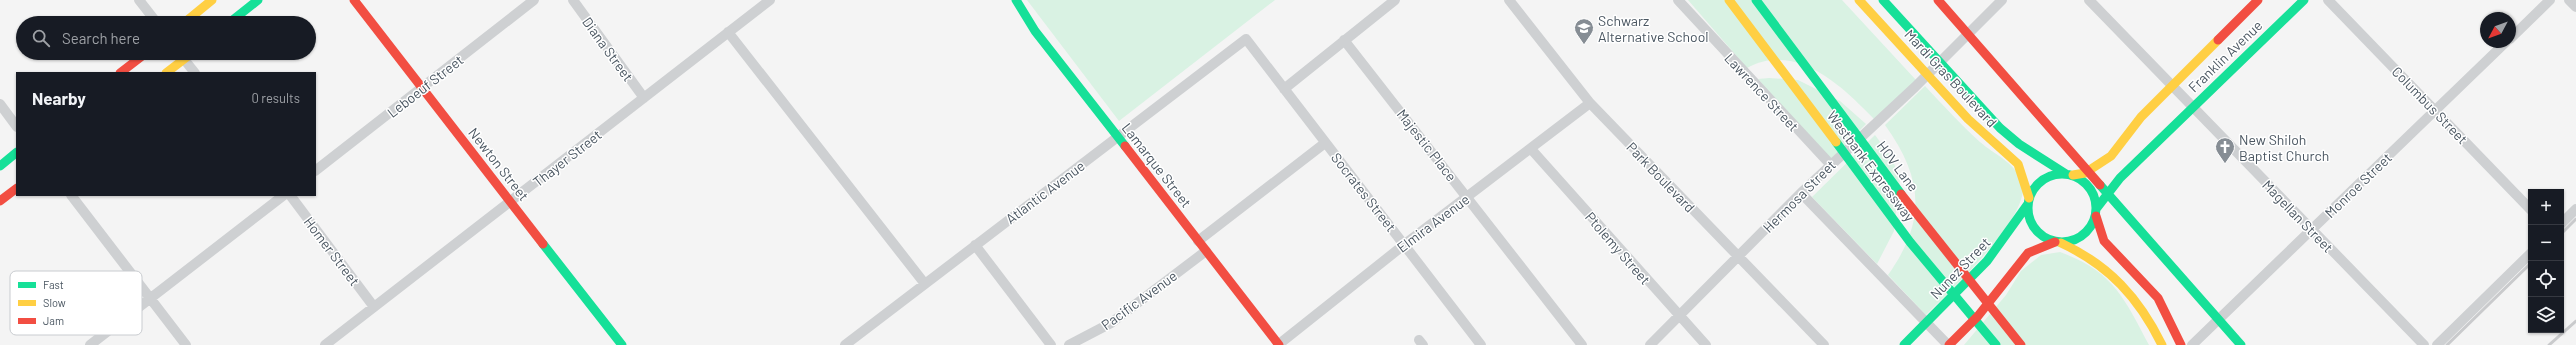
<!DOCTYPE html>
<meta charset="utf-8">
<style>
:root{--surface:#171b24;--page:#20242c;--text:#f1f3f6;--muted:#9ea1a6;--line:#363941}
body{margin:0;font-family:Barlow,sans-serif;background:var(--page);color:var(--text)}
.controls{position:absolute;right:12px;bottom:12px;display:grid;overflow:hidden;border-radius:0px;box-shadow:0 1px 3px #0004}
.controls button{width:36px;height:36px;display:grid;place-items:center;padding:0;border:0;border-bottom:1px solid var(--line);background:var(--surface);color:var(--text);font:20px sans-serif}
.compass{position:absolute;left:2480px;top:12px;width:36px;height:36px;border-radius:50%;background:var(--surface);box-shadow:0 1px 3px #0004;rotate:229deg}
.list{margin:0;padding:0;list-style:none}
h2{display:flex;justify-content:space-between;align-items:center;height:52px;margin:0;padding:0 16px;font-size:17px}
h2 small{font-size:13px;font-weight:400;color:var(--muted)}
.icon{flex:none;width:22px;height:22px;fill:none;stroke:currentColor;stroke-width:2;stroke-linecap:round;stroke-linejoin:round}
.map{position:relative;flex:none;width:2576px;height:345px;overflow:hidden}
.search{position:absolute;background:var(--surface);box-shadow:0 1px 3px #0004;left:16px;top:16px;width:300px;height:44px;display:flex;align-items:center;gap:10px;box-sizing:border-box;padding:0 14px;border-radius:22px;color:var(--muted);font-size:15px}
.panel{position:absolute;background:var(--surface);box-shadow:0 1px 3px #0004;left:16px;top:72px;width:300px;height:124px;border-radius:0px}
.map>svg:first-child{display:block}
.green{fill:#d9f2e3}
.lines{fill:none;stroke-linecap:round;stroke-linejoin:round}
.street{stroke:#ced0d2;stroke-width:10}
.fast{stroke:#16e098;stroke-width:9}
.slow{stroke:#ffcf43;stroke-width:9}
.jam{stroke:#f24e42;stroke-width:9}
.rail{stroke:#c9cacc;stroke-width:3}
.labels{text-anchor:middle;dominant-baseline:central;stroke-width:3;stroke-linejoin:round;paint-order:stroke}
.poi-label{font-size:14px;fill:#4a5661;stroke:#fff;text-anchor:start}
.street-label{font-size:14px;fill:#4a5661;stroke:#fff}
.key{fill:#fff;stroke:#c9ccd0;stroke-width:1}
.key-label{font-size:11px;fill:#4a5661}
</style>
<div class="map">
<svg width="2576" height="345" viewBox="0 0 2576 345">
<rect width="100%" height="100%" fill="#f4f4f4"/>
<path class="green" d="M 1027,0 L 1275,0 L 1119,121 Z
M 1688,0 L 1842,0 L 1916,80 L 1874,119 C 1842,86 1796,41 1747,68 Z
M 1769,78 L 1798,80 L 1840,101 L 1866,124 L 1828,162 L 1758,79 Z
M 1925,86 C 1943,105 1961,125 1980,142 C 1995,155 2014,162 2022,181 C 2034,214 1948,293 1926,315 L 1888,275 C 1927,220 1923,178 1885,125 Z
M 1875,135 L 1892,158 L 1900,180 L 1894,231 L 1877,264 L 1812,197 Z
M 2060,252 C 2113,271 2124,298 2149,345 L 1964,345 L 2006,295 L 2021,271 L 2041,255 Z"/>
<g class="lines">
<path class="street" d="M 139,0 L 157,23
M 573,0 L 644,98
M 1509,0 L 1590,103 L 1824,345
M 1678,0 L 1830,164
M 2089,0 L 2424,345
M 2328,0 L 2531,210
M 2569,0 L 2576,7
M 728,32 L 925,284
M 2510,39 L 2550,0
M 1344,40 L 1582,345
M 179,53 L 195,73
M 1284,89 L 1395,0
M 0,104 L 17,127
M 1531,149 L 1706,345
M 315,171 L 534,0
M 1801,193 L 1948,345
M 71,195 L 186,345
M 290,195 L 374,307
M 2561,224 L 2576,209
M 1198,241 L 1325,143
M 975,245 L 1051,345
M 1419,340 L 1423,345
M 90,345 L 284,195
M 325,345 L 770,0
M 845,345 L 1246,39 L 1481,345
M 1069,345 L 1111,323 L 1206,251
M 1278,345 L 1405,244 L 1590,103
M 1650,345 L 1801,193 L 1915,87 L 2002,0
M 2192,345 L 2506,42
M 2437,345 L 2531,253"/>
<path class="fast" d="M 1016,0 L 1035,31 L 1125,146
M 1756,0 L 1901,194
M 1883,0 L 2000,128 L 2019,144 L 2066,174
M 229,23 L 258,0
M 1836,142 L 1910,242 L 1996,345
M 0,166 L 17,152
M2028 208a34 34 0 1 1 68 0a34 34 0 1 1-68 0Z
M 2100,185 L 2241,345
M 2096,209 L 2120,178 L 2304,0
M 543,244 L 622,345
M 1904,345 L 1987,261 L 2028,204"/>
<path class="slow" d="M 1729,0 L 1836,142
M 1859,0 L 1968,119 L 2018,164 L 2029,198
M 184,23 L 212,0
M 166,73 L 192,53
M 2073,175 L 2085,173 L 2111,156 L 2141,117 L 2218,40
M 2061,243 C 2109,265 2139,298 2162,345"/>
<path class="jam" d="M 354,0 L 543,244
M 1938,0 L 2100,185
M 2218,40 L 2258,0
M 120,73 L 146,53
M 1125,146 L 1279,345
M 1901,194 L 2021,345
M 0,201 L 17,188
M 2096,216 L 2104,241 L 2158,298 L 2181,345
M 1949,345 L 1978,316 L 2028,253 L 2055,242"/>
<path class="rail" d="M 2561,234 L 2576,219
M 2447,345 L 2531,263
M 2549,345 L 2576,321"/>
</g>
<defs>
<g id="school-pin" transform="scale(1)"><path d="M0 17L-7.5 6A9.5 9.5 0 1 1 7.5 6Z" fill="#868d94" stroke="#fff"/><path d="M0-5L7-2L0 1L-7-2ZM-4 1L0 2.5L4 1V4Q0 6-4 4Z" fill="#fff"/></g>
<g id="church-pin" transform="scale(1)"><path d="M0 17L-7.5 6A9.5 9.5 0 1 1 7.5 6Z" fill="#868d94" stroke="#fff"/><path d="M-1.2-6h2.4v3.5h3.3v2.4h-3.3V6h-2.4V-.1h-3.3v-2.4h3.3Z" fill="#fff"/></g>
</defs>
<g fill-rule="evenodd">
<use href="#school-pin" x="1584" y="28"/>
<use href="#church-pin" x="2225" y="147"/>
</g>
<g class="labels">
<g class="poi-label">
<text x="1598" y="20">Schwarz<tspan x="1598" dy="16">Alternative School</tspan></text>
<text x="2239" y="139">New Shiloh<tspan x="2239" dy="16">Baptist Church</tspan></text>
</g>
<g class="street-label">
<text transform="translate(608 49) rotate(54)">Diana Street</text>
<text transform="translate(2225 56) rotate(-44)">Franklin Avenue</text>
<text transform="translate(1951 78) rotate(47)">Mardi Gras Boulevard</text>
<text transform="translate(425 86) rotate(-38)">Leboeuf Street</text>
<text transform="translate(1762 92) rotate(47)">Lawrence Street</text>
<text transform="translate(2430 105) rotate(46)">Columbus Street</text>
<text transform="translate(1427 145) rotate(52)">Majestic Place</text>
<text transform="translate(567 158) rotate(-38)">Thayer Street</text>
<text transform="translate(499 164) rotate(52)">Newton Street</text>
<text transform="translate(1157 165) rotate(52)">Lamarque Street</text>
<text transform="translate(1871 166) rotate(53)">Westbank Expressway</text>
<text transform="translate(1898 166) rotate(53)">HOV Lane</text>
<text transform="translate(1661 177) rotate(46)">Park Boulevard</text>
<text transform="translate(2358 185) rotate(-44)">Monroe Street</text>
<text transform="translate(1045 192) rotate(-37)">Atlantic Avenue</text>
<text transform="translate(1364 192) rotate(52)">Socrates Street</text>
<text transform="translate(1799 196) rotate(-45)">Hermosa Street</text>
<text transform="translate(2298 216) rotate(46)">Magellan Street</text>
<text transform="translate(1433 223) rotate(-37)">Elmira Avenue</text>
<text transform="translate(1618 248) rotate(49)">Ptolemy Street</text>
<text transform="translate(332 251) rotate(53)">Homer Street</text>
<text transform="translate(1960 268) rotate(-46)">Nunez Street</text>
<text transform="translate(1139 300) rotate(-36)">Pacific Avenue</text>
</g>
</g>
<rect x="10" y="271" width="132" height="64" rx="6" class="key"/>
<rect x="18" y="282" width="18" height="6" fill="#16e098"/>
<rect x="18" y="300" width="18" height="6" fill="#ffcf43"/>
<rect x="18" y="318" width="18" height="6" fill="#f24e42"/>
<g class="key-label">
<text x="43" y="289">Fast</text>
<text x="43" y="307">Slow</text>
<text x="43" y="325">Jam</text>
</g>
</svg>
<div class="controls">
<button>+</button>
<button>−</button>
<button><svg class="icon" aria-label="locate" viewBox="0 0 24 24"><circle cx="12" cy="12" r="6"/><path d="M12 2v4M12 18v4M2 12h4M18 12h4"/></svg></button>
<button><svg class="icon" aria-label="layers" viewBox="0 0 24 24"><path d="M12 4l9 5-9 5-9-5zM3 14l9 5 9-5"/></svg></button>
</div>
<svg class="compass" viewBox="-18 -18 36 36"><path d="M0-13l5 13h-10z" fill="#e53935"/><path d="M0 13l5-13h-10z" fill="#9ea1a6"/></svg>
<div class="search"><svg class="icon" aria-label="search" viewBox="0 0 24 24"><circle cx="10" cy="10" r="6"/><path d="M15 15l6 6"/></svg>Search here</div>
<section class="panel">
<h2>Nearby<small>0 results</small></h2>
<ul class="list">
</ul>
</section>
</div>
